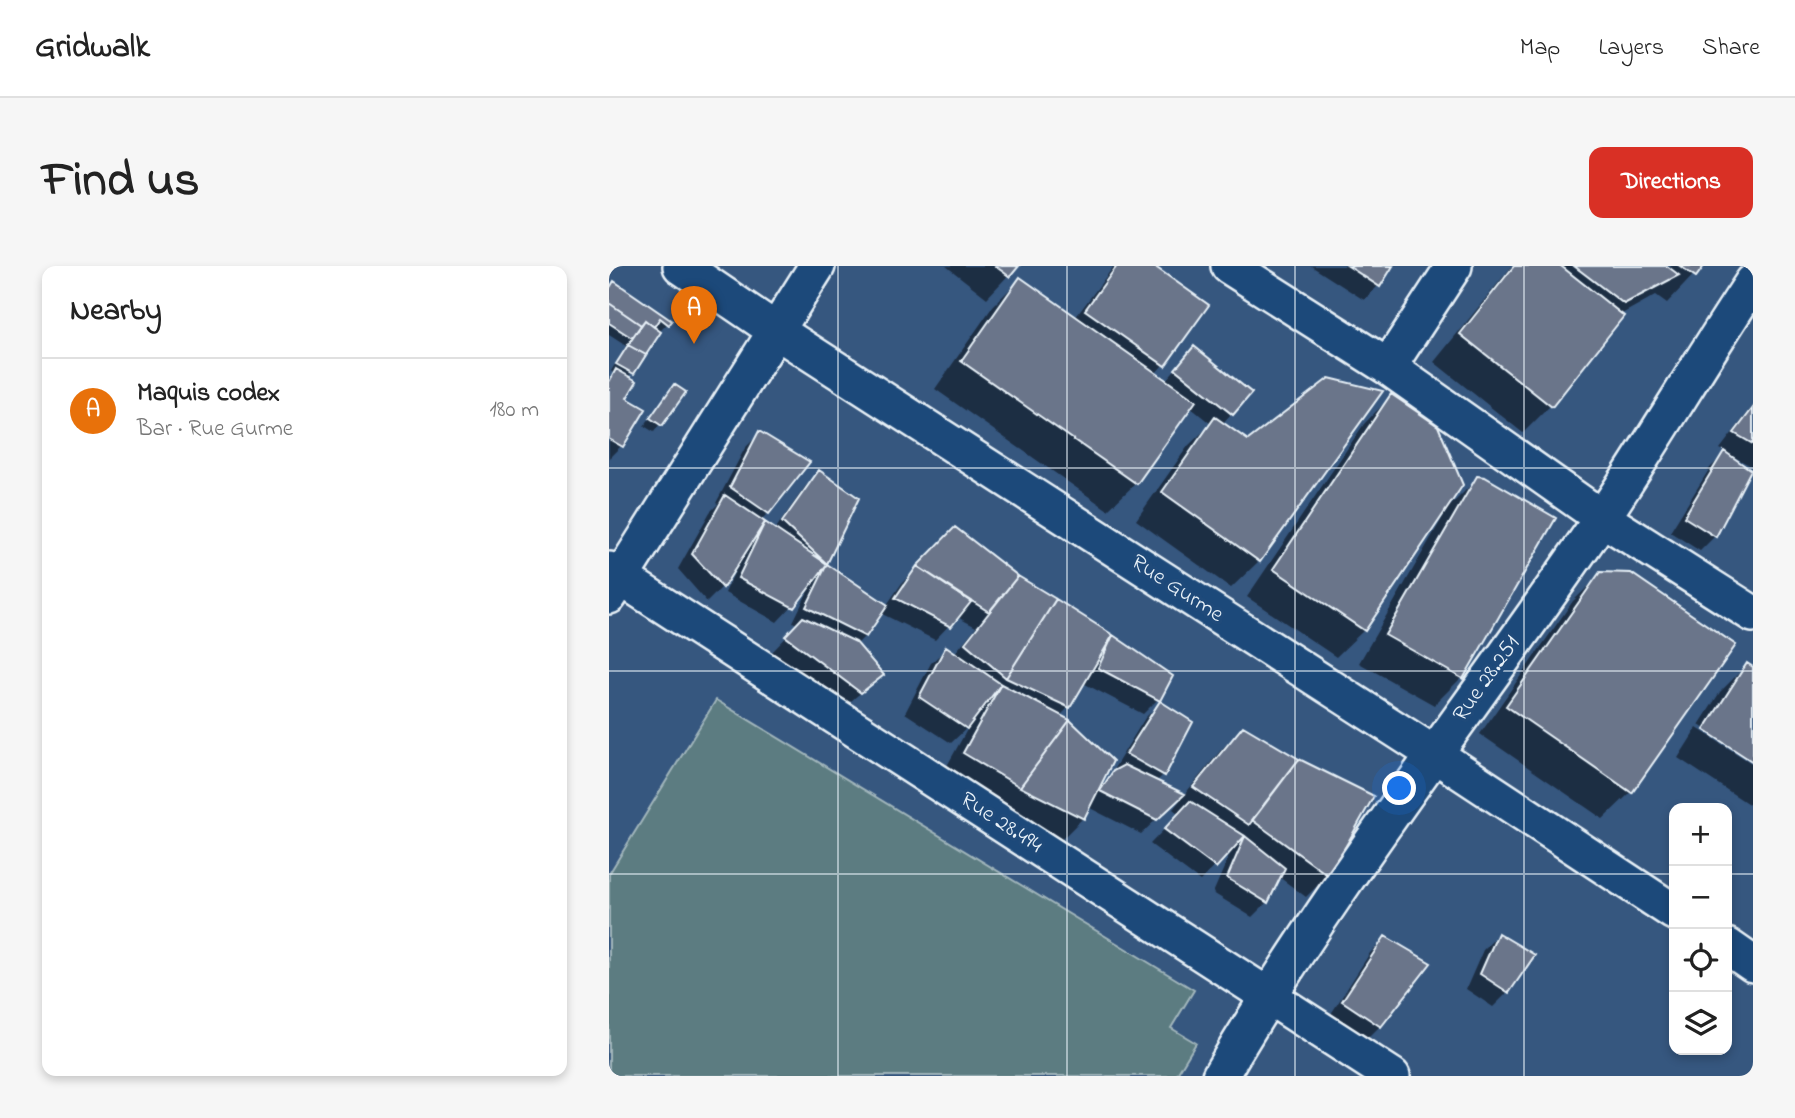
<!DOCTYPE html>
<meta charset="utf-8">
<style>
:root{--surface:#fff;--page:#f6f6f6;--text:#222;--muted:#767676;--line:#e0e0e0;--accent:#d93025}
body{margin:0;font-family:"Indie Flower",sans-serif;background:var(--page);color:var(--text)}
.controls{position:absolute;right:21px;bottom:21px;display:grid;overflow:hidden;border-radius:14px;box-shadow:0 4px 10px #0003}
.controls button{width:63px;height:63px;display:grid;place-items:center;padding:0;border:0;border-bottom:2px solid var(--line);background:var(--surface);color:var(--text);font:35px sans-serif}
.you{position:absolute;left:791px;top:523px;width:24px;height:24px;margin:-18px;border:5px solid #fff;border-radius:50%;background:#1a73e8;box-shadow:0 0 0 10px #1a73e833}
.badge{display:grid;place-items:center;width:46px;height:46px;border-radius:50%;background:var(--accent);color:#fff;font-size:23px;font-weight:700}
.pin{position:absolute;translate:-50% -58px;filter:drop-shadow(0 2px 4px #0008)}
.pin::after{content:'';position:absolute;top:37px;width:24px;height:21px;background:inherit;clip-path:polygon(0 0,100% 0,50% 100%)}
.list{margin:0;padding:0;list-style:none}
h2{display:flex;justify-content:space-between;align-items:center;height:91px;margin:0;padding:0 28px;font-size:30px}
h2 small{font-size:23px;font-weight:400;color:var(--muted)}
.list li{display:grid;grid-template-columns:46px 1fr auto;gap:21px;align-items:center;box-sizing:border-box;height:105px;padding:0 28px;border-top:2px solid var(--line)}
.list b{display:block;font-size:26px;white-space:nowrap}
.list p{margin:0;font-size:23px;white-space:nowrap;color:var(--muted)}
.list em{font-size:23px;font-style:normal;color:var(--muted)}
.icon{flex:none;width:38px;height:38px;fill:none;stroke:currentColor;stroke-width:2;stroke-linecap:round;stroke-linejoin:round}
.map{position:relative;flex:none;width:1144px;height:810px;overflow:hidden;border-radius:14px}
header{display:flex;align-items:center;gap:42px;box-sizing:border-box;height:98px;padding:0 35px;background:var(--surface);border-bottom:2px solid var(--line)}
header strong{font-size:33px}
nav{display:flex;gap:38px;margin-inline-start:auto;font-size:24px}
.intro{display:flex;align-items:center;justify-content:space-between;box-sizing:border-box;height:168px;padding:0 42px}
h1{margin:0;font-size:49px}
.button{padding:18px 32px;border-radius:14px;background:var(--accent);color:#fff;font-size:24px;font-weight:700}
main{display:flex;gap:42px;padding:0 42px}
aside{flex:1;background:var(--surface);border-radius:14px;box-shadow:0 4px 10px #0003}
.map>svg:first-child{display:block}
.green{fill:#5b7c81;stroke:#a2b6bc;stroke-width:2}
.shadow{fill:#0007}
.building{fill:#6b758a;stroke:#e8f1f8;stroke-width:2}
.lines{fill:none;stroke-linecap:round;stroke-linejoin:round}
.minor-casing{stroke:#e8f1f8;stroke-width:40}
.minor{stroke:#1f4a7a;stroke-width:35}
.grid{fill:none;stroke:#e8f1f8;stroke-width:2;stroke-opacity:0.55}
.labels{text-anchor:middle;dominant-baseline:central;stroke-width:7;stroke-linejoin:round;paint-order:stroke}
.street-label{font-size:23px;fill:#e8f1f8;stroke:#1f4a7a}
</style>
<header>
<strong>Gridwalk</strong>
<nav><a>Map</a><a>Layers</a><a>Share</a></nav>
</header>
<div class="intro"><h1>Find us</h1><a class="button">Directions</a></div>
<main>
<aside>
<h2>Nearby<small></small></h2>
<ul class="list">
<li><span class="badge" style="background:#e8710a">A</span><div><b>Maquis codex</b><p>Bar · Rue Gurme</p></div><em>180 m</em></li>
</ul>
</aside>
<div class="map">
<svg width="1144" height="810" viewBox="0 0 1144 810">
<rect width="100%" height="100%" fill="#36577f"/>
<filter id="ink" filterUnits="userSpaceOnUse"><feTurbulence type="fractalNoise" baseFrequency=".0143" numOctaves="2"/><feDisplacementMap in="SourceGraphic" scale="14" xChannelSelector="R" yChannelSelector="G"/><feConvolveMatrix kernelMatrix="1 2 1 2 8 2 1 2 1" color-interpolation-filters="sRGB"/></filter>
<g filter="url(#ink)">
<path class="green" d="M 107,434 L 585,724 L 562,762 L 587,777 L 567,810 L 0,810 L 0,608 Z"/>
<path class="shadow" d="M 337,0 L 408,0 L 378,32 Z
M 505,0 L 542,0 L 554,99 L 546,108 L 556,115 L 585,82 L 641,127 L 613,158 L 639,177 L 771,127 L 650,295 L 622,322 L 527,254 L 579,180 L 602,158 L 581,141 L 527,217 L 499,244 L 326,123 L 384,40 L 411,13 L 466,52 Z
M 702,0 L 782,0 L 769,20 L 755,34 Z
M 903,0 L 1093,0 L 1058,37 L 1047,29 L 1011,49 L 942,139 L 914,167 L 825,96 Z
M 6,17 L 61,55 L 50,66 L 19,112 L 16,132 L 34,143 L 12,180 L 0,192 L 0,113 L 5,108 L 2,105 L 17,80 L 0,69 L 0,23 Z
M 65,120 L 74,126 L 45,166 L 35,160 Z
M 782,130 L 837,241 L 839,242 L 869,212 L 852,412 L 825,439 L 750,397 L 838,244 L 836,243 L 755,364 L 727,391 L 638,331 L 755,158 Z
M 1144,140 L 1144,201 L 1125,191 L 1106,270 L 1091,285 L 1061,266 L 1101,202 L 1117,186 L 1111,183 Z
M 151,167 L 159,247 L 151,255 L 165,265 L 196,221 L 210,206 L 248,233 L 216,299 L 277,340 L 293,317 L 346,264 L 408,312 L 504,370 L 549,433 L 534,448 L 474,417 L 460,441 L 450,451 L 490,522 L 507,505 L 504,504 L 536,452 L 551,437 L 582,457 L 554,509 L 547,516 L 575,529 L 612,484 L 634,462 L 689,494 L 763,531 L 719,609 L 697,631 L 670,611 L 658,636 L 643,651 L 604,627 L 624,581 L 591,615 L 541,578 L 570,548 L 564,543 L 572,533 L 570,532 L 532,568 L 479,541 L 474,552 L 452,574 L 389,542 L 333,509 L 360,460 L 342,477 L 296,447 L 322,397 L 337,383 L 345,388 L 367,361 L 348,351 L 326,374 L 271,347 L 256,370 L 247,379 L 273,409 L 236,440 L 163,386 L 189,359 L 184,356 L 201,321 L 168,356 L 116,327 L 126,305 L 124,304 L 113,321 L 98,336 L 69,303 L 101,246 L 109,238 L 107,237 L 136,182 Z
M 992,308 L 1124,380 L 1022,526 L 994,553 L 871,468 L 964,335 Z
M 1138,399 L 1144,403 L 1144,494 L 1090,459 L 1111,426 Z
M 1088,462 L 1144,498 L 1144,541 L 1069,492 Z
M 889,669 L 899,726 L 884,741 L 857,723 L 874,684 Z
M 776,672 L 819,698 L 771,760 L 756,775 L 720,751 L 761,687 Z"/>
<path class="building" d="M 386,0 L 410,0 L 401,11 Z
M 508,0 L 545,0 L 600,39 L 556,100 L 476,44 Z
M 739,0 L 784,0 L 771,21 Z
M 905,0 L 952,0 L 1015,50 L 943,141 L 851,68 Z
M 965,0 L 1058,0 L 1070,9 L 1015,38 Z
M 1071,0 L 1095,0 L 1087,11 Z
M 411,11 L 587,135 L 528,218 L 352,95 Z
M 5,15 L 63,55 L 60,59 L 51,52 L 45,61 L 36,54 L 32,59 L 0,37 L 0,23 Z
M 0,37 L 32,59 L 23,72 L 0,57 Z
M 36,54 L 52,66 L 37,89 L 19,79 Z
M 19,79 L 37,89 L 25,108 L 7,98 Z
M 585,80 L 643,127 L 624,149 L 566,103 Z
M 7,103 L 28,115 L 18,132 L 37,143 L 14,181 L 0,173 L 0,116 Z
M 720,112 L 774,125 L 651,296 L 553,226 L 606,151 L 639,174 Z
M 65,118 L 77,126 L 53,160 L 41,152 Z
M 782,128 L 829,160 L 854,219 L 756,365 L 664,303 Z
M 1144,142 L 1144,178 L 1125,167 Z
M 150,165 L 201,196 L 160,248 L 121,221 Z
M 1115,185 L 1142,204 L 1107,271 L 1075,251 Z
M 210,204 L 250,232 L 218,298 L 173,256 Z
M 868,210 L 876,211 L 947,252 L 854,413 L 776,369 Z
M 116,229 L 156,256 L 114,322 L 83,288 Z
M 156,256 L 218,298 L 185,342 L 129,312 Z
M 346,261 L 409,310 L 380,346 L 308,300 Z
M 218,298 L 279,339 L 257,371 L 197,341 Z
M 308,300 L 362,336 L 342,361 L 286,332 Z
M 991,306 L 1022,307 L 1127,379 L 1023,527 L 897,440 Z
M 409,310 L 447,333 L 397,412 L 356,377 Z
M 447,333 L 504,369 L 461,442 L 397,412 Z
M 194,351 L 247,376 L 275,409 L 252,427 L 176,370 Z
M 504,369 L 564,410 L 551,435 L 489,402 Z
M 337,380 L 392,418 L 358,463 L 310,431 Z
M 1138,397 L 1144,401 L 1144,496 L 1095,464 Z
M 392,418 L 461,454 L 411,521 L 354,487 Z
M 551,435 L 584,456 L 556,510 L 517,488 Z
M 461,454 L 504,495 L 475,553 L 411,521 Z
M 634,460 L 690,493 L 640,559 L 584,521 Z
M 690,493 L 765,530 L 720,610 L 643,554 Z
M 515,499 L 576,528 L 548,554 L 491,525 L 504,505 Z
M 581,535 L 636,570 L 607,602 L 555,563 Z
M 636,570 L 676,602 L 659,637 L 618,612 Z
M 889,667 L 926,689 L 900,727 L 871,708 Z
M 776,670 L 822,697 L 772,761 L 733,735 Z"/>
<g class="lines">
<g class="minor-casing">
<path id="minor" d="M 72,0 L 166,64 L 825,488 L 1065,646
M 620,0 L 779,101 L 993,252 L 1144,348
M 779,101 L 845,0
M 0,304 L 783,810
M 0,330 L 208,0
M 1118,680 L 1144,698
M 611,810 C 725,615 866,438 993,252 C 1045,175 1092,94 1144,16"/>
</g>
<use href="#minor" class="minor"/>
</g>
</g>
<path class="grid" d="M 229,0 L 229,810M 458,0 L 458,810M 686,0 L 686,810M 915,0 L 915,810M 0,202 L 1144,202M 0,405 L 1144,405M 0,608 L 1065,608M 1118,608 L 1144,608"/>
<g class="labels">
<g class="street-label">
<text transform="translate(568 323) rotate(33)">Rue Gurme</text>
<text transform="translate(878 413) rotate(-55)">Rue 28.251</text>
<text transform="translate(392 557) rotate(33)">Rue 28.494</text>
</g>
</g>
</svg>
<div class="controls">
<button>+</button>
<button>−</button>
<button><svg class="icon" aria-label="locate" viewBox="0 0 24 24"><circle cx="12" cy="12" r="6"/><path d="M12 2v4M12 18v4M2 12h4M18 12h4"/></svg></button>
<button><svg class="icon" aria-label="layers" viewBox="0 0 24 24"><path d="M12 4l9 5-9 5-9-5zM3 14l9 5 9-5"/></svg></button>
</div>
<div class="you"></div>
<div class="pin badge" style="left:85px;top:78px;background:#e8710a">A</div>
</div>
</main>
